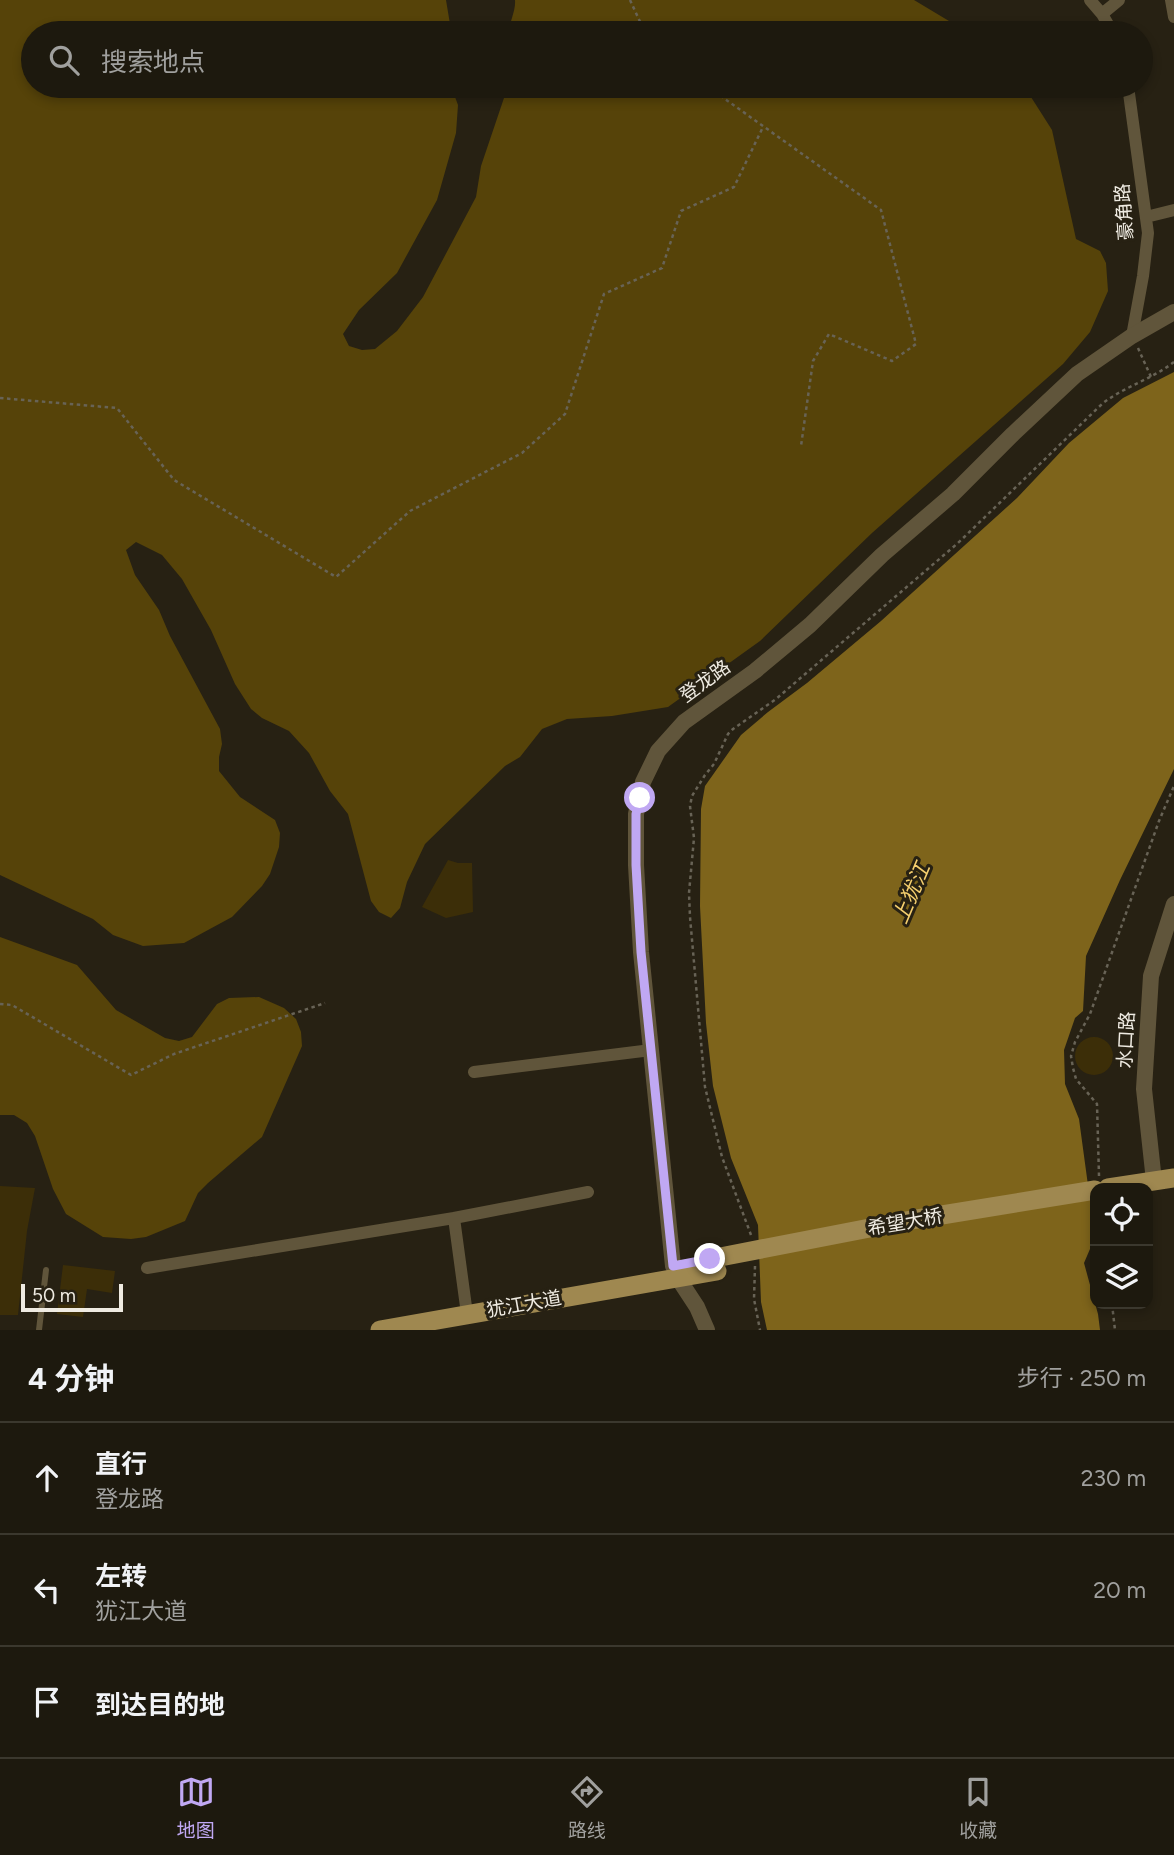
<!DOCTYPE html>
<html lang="zh">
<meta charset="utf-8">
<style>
:root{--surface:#1d190e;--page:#2a261c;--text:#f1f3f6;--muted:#a0a09e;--line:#3b382e;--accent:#c0a8f3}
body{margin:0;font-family:Figtree,"Noto Sans SC",sans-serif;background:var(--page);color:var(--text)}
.controls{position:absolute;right:21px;bottom:21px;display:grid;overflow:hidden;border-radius:14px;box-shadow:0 4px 10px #0003}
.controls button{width:63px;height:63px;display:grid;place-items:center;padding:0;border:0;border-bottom:2px solid var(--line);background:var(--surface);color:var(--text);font:35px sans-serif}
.scale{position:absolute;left:21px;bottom:18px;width:102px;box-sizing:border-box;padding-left:7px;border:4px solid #efebe2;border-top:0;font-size:19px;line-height:24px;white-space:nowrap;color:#efebe2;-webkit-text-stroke:5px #272113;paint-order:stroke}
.stop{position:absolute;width:21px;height:21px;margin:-16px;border:5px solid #c0a8f3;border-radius:50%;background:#fff}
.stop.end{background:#c0a8f3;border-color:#fff;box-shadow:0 2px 7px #0008}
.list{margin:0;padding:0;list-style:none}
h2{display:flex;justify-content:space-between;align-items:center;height:91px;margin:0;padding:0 28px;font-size:30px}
h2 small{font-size:23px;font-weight:400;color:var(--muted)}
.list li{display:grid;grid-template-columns:46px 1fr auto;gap:21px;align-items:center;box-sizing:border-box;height:112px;padding:0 28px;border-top:2px solid var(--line)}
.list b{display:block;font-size:26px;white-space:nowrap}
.list p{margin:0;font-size:23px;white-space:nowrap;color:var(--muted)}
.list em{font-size:23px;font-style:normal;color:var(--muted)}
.icon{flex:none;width:38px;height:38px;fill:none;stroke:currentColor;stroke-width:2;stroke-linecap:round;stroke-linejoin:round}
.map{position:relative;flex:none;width:1174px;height:1330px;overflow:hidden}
.search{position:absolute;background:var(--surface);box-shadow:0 4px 10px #0003;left:21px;right:21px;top:21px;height:77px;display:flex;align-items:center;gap:18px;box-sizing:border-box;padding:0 24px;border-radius:38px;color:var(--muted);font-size:26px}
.sheet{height:427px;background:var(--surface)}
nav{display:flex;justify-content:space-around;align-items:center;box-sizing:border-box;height:98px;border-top:2px solid var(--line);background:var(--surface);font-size:19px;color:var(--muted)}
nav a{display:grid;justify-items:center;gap:4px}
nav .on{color:var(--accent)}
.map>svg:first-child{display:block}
.forest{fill:#564309}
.water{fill:#7e641b}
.building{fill:#3c2e08}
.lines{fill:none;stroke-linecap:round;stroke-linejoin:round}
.path{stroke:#686356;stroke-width:2.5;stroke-dasharray:3.5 3.5;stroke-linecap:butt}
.service{stroke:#60553b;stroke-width:6}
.minor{stroke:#60553b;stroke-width:12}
.tertiary{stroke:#60553b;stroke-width:16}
.primary{stroke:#9f8850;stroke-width:19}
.primary-bridge{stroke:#9f8850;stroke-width:19}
.route{stroke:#c0a8f3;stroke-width:9}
.labels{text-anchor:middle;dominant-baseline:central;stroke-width:6;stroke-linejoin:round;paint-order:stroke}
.street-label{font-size:19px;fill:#efebe2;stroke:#272113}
.water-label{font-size:21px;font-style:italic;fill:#f5cf6e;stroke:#272113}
</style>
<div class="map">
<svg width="1174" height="1330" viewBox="0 0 1174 1330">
<rect width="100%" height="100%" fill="#272113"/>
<path class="forest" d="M 0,0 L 446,0 L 451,30 L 450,33 L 33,33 L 33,86 L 451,86 L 458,105 L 456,133 L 437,200 L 397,273 L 359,310 L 343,334 L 349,346 L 362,350 L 375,349 L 397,331 L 423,297 L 476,197 L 481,166 L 505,95 L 506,86 L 1024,86 L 1052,130 L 1076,239 L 1100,251 L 1106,263 L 1108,291 L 1090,332 L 1063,364 L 872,533 L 760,641 L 668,707 L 612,716 L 567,719 L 542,729 L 520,757 L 505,766 L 425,844 L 407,882 L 400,908 L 391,918 L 379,912 L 371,901 L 348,814 L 330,791 L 309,753 L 289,731 L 262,718 L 251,709 L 235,684 L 211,630 L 182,579 L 162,555 L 136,542 L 126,550 L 135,575 L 159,610 L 170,636 L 220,729 L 222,744 L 219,757 L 219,771 L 240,797 L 275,820 L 280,833 L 279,847 L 270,874 L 262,886 L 232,917 L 184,943 L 143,946 L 113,935 L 93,919 L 0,875 Z
M 515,0 L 914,0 L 969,33 L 509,33 C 509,22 516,11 515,0 Z
M 0,937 L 77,965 L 116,1010 L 165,1038 L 179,1041 L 192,1037 L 217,1004 L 229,998 L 259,997 L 284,1008 L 296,1019 L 301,1032 L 302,1046 L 262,1137 L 208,1183 L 198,1193 L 185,1221 L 146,1237 L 131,1239 L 103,1237 L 66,1214 L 53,1189 L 35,1136 L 27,1123 L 14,1115 L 0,1115 Z"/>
<path class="water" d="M 1174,372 L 1174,769 L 1120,880 L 1086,956 L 1083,1011 L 1075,1018 L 1064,1050 L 1065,1084 L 1079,1119 L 1095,1237 L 1095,1246 L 1090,1249 L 1084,1263 L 1098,1314 L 1100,1330 L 767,1330 L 761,1302 L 758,1225 L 731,1158 L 713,1086 L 706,1023 L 700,906 L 701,809 L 705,786 L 741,735 L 768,712 L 807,683 L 881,621 L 1017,498 L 1069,443 L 1123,398 Z"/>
<path class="building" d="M 448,860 L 458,863 L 472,863 L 473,912 L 446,918 L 422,907 Z
M1075 1056a19 19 0 1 1 38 0a19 19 0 1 1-38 0Z
M 0,1186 L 35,1188 L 27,1231 L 18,1315 L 0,1315 Z
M 63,1265 L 115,1271 L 112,1293 L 87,1289 L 83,1317 L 57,1314 Z"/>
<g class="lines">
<path class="path" d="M 630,0 L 642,26 L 651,33
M 710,86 L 725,99 L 881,210 L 916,344 L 892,361 L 829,334 L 813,361 L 801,446
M 1138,348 L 1151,377
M 0,398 L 117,408 L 174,480 L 336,577 L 410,511 L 522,453 L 565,414 L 604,294 L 662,268 L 681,211 L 734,187 L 763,127
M 0,1004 L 12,1005 L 131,1075 L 174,1054 L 325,1003
M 1099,1176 L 1097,1104 L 1076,1079 L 1073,1068 L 1071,1056 L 1075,1042 L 1090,1014 L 1159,821 L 1174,786
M 751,1235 L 722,1157 L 705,1087 L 690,917 L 689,893 L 694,838 L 690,806 L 692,796 L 705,775 L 714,764 L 728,734 L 733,729 L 776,699 L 958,543 L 1103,403 C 1126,386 1152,379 1174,362
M 755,1266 L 754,1299 L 760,1330
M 1112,1304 L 1115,1330"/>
<path class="service" d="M 39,1330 L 46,1270"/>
<path class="minor" d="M 1090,0 L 1102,14 L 1113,33
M 1171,0 L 1174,17
M 1102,14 L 1119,0
M 1128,86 L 1148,233 L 1143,276 L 1132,336
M 1146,217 L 1174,210
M 474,1072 L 651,1050
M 454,1218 L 588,1192
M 147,1268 L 454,1218 L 467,1314"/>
<path class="tertiary" d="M 1154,1181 L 1144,1089 L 1151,976 L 1174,904
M 707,1330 L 697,1307 L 678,1278 L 673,1266 L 641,952 L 636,865 L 636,814 L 643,782 L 658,751 L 684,722 L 755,671 L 810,625 L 882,555 L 953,494 L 1013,434 L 1077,374 L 1132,336 L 1174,312"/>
<path class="primary" d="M 1108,1188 L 1174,1178
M 380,1330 L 717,1271"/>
<path class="primary-bridge" d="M 715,1258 L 911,1220 L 1095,1190"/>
</g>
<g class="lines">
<path class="route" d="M 640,798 L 636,814 L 636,865 L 641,952 L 673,1266 L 710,1259"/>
</g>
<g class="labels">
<g class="street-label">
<text transform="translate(1124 212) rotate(-94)">豪角路</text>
<text transform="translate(705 681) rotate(-36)">登龙路</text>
<text transform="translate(1126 1040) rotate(-87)">水口路</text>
<text transform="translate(905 1222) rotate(-10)">希望大桥</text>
<text transform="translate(524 1304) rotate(-10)">犹江大道</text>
</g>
<g class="water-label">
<text transform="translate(911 893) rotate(-67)">上犹江</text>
</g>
</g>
</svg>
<div class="controls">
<button><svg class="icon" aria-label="locate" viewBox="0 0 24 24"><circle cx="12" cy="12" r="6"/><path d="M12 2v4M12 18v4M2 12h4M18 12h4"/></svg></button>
<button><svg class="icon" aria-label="layers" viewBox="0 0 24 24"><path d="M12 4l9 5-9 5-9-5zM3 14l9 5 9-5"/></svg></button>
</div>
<div class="scale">50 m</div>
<div class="stop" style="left:640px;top:798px"></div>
<div class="stop end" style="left:710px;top:1259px"></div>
<div class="search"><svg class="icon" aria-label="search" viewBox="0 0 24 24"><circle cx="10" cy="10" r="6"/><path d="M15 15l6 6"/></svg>搜索地点</div>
</div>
<section class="sheet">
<h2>4 分钟<small>步行 · 250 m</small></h2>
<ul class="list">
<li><svg class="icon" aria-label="ahead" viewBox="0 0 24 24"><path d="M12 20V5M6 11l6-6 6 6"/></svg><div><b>直行</b><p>登龙路</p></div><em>230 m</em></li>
<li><svg class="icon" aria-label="left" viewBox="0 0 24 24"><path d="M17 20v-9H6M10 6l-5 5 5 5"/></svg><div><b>左转</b><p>犹江大道</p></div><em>20 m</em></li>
<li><svg class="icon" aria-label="arrive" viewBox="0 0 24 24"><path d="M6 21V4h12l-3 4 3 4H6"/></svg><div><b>到达目的地</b></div></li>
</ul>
</section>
<nav>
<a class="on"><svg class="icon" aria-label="map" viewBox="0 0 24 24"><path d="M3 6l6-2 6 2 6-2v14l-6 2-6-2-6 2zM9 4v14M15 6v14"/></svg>地图</a>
<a><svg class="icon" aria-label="directions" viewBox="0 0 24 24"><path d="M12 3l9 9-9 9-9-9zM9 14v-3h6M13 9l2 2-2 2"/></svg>路线</a>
<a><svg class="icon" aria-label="saved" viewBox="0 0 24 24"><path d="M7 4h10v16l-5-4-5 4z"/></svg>收藏</a>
</nav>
